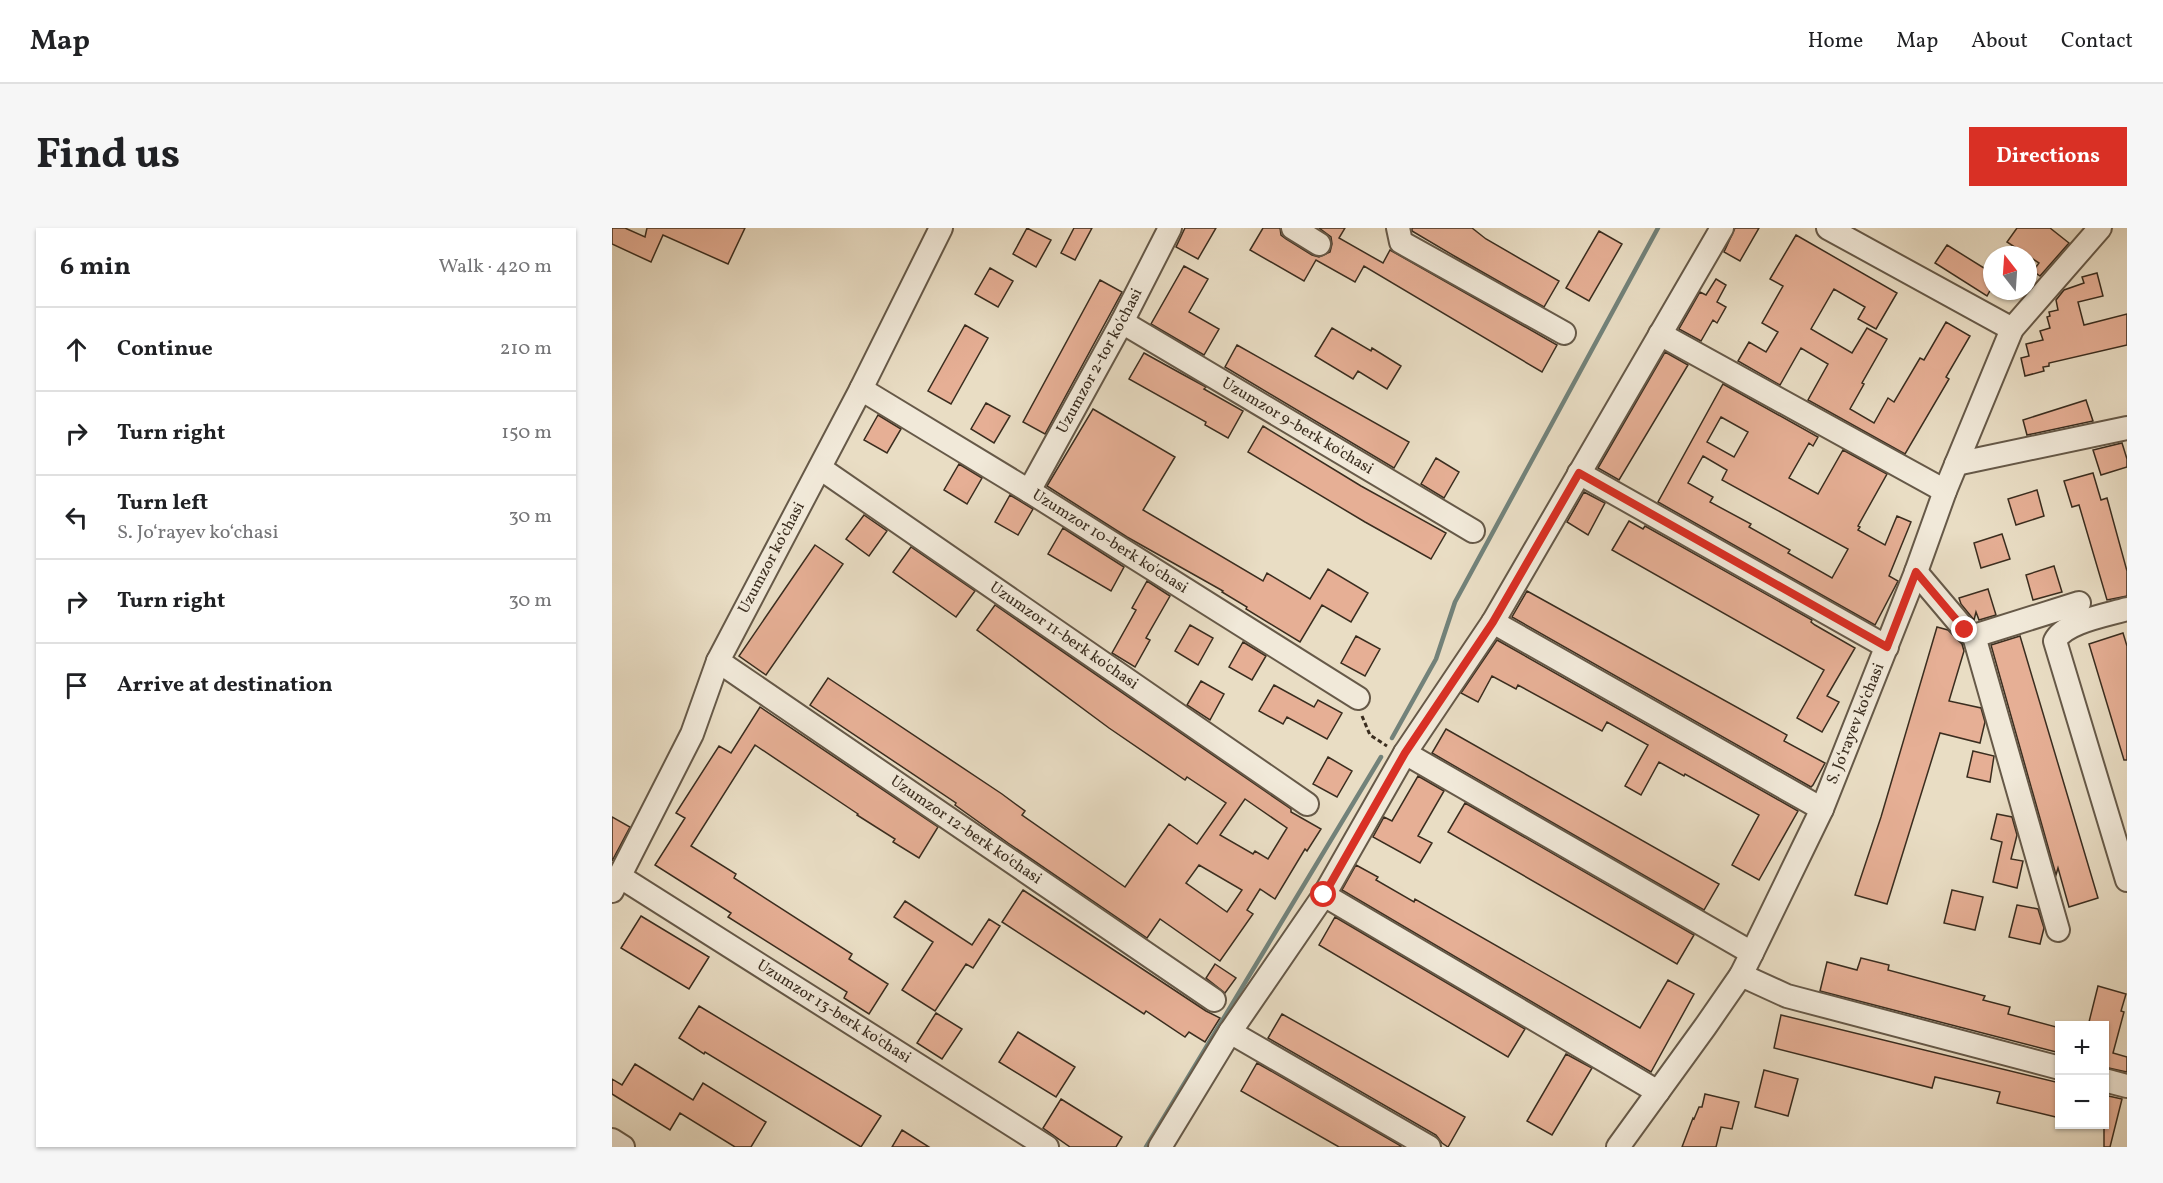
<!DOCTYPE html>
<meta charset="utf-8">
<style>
:root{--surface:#fff;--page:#f6f6f6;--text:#202124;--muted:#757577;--line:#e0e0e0;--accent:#d93025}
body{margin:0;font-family:Vollkorn,serif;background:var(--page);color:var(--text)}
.controls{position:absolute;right:18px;bottom:18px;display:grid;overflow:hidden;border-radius:0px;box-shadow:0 2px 4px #0004}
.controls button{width:54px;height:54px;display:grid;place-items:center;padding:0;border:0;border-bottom:2px solid var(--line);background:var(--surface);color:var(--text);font:30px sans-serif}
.compass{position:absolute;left:1371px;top:18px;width:54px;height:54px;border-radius:50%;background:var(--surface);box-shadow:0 2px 4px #0004;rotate:343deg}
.stop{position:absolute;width:18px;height:18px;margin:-14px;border:4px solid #d93025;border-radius:50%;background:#fff}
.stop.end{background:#d93025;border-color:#fff;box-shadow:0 2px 6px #0008}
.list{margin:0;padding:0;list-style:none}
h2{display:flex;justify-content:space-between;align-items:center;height:78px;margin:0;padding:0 24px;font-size:26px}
h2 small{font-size:20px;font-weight:400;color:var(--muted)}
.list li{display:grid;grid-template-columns:39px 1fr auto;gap:18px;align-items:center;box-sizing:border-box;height:84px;padding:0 24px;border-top:2px solid var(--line)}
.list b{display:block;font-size:22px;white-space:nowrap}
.list p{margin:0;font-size:20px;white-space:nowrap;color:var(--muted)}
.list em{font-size:20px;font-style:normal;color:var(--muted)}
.icon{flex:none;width:33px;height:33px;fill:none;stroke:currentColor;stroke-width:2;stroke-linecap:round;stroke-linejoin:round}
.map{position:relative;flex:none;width:1515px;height:919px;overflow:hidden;border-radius:0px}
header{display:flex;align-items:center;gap:36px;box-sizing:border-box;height:84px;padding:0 30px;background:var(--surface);border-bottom:2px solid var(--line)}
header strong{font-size:28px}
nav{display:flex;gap:33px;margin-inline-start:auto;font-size:21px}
.intro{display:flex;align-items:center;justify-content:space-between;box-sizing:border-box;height:144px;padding:0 36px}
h1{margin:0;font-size:42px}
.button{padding:15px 27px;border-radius:0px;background:var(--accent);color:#fff;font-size:21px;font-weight:700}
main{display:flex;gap:36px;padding:0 36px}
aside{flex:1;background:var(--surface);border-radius:0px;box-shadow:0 2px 4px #0004}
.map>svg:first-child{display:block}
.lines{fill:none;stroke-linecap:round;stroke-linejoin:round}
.stream{stroke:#72827a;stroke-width:4.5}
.building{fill:#e6af95;stroke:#3a2d1f;stroke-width:1.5;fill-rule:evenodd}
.minor-casing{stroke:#665948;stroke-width:26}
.path{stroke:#3a2d1f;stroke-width:3;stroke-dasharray:4.5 3;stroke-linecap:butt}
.minor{stroke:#f1e9d9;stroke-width:22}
.route{stroke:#d93025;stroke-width:8}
.labels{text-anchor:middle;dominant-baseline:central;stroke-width:5;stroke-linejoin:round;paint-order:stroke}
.street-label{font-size:16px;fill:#3a2d1f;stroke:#f1e9d9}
</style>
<header>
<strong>Map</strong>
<nav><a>Home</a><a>Map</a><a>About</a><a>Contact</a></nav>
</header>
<div class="intro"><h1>Find us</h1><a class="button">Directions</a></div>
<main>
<aside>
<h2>6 min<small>Walk · 420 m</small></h2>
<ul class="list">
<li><svg class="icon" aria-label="ahead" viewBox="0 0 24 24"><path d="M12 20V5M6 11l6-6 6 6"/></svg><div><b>Continue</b></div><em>210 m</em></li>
<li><svg class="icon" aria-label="right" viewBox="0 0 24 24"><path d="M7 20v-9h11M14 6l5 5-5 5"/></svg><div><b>Turn right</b></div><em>150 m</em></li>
<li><svg class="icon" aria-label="left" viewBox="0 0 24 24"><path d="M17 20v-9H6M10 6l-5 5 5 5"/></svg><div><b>Turn left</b><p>S. Joʻrayev koʻchasi</p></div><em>30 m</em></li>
<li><svg class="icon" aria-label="right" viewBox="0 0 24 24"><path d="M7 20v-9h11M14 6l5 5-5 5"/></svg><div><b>Turn right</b></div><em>30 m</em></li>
<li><svg class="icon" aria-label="arrive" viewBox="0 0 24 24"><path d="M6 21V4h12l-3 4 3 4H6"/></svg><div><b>Arrive at destination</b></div></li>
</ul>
</aside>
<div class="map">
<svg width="1515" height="919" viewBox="0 0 1515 919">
<rect width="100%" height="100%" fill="#e9ddc4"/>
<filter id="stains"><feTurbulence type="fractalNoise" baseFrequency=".00333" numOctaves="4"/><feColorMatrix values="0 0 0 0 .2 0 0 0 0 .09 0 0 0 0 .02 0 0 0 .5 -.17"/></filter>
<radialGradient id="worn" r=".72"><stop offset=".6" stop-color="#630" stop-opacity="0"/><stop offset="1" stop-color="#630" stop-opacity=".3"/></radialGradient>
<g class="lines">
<path class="stream" d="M 780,510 L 824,431 L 843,374 L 1046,0
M 534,919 L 769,529"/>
</g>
<path class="building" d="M 0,0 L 13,0 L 33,9 L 35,0 L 133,0 L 116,36 L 51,7 L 39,34 L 0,16 Z
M 415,0 L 439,12 L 424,39 L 401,26 Z
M 462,0 L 480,0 L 463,32 L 449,25 Z
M 573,0 L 604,0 L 586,31 L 564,19 Z
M 651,0 L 668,0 L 669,7 L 674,11 L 700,27 L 707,29 L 718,24 L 720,16 L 719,9 L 707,0 L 733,0 L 727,10 L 771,35 L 778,22 L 945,117 L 930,144 L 752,38 L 743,54 L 704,32 L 692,53 L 638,22 Z
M 800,0 L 860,0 L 874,11 L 947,53 L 932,79 L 844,29 L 800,3 Z
M 1123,0 L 1147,0 L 1128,33 L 1112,24 Z
M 1405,0 L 1438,0 L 1457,15 L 1428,48 L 1421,43 L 1427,35 L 1395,14 Z
M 987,3 L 1010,16 L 977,73 L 954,60 Z
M 1184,7 L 1285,65 L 1264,101 L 1246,91 L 1253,79 L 1222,61 L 1199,101 L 1240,125 L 1255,100 L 1275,111 L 1250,155 L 1252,156 L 1238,181 L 1262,195 L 1276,170 L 1282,174 L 1308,130 L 1312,132 L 1334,94 L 1358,108 L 1334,149 L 1337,151 L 1293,226 L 1196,172 L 1216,136 L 1189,120 L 1168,157 L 1126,133 L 1137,114 L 1154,124 L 1166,104 L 1150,95 L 1171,58 L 1158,51 Z
M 1335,17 L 1380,45 L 1380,59 L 1375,68 L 1323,35 Z
M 572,38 L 596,51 L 577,84 L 607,101 L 592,127 L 539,96 Z
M 378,40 L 401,53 L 386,79 L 363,66 Z
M 1485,45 L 1491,68 L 1466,74 L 1472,97 L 1515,86 L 1515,117 L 1437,135 L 1437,138 L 1431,139 L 1432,143 L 1413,148 L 1409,130 L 1417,128 L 1414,116 L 1431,112 L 1428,103 L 1438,100 L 1435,89 L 1438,88 L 1437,84 L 1446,82 L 1444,72 L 1452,62 L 1472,55 L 1470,49 Z
M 1104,51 L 1114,57 L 1105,74 L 1114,79 L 1105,95 L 1101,92 L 1089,113 L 1067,101 L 1088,64 L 1094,67 Z
M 488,52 L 510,64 L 433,206 L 411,194 Z
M 353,97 L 376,110 L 339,176 L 316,163 Z
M 720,100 L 759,123 L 760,120 L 789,138 L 775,161 L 746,143 L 741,151 L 703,128 Z
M 625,117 L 797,214 L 782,240 L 613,139 Z
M 1053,124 L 1076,137 L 1007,252 L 986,240 Z
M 532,125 L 570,146 L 594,159 L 592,161 L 631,183 L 616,210 L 593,197 L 594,194 L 517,151 Z
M 1111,156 L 1206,209 L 1201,218 L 1197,215 L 1177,250 L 1206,266 L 1231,222 L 1275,246 L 1246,298 L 1248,299 L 1246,302 L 1273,317 L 1285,288 L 1299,294 L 1277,348 L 1286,353 L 1263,397 L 1046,274 ZM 1109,189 L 1136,204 L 1122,229 L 1095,214 ZM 1091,228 L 1115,242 L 1110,252 L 1236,321 L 1220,350 L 1176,325 L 1178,322 L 1137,299 L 1139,296 L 1098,274 L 1101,269 L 1076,255 Z
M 1474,172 L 1481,193 L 1415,207 L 1411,192 Z
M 374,175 L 398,188 L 382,215 L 359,201 Z
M 481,181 L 563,229 L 531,282 L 651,353 L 655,345 L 698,371 L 716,341 L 756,365 L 739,394 L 710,377 L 688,414 L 634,381 L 635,379 L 610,364 L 611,363 L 515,309 L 435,258 Z
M 266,187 L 289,201 L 275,225 L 252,212 Z
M 651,198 L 749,258 L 834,305 L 819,331 L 753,294 L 636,224 Z
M 1510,215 L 1515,231 L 1515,239 L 1489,247 L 1481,222 Z
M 824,230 L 847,244 L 832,270 L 809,256 Z
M 347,236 L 370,250 L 355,276 L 332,262 Z
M 1481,245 L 1489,272 L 1495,270 L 1515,343 L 1515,368 L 1495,372 L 1467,277 L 1460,279 L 1452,253 Z
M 1425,262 L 1432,288 L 1404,297 L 1396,271 Z
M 972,264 L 993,275 L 976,307 L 955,294 Z
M 398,267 L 421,281 L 406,307 L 383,294 Z
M 252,287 L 275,303 L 257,328 L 234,311 Z
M 1017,293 L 1031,301 L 1033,298 L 1200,392 L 1199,394 L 1203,397 L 1243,420 L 1215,468 L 1227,474 L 1210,504 L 1185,490 L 1212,442 L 1000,322 Z
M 451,300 L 512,339 L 499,363 L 436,326 Z
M 1390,306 L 1398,331 L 1369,340 L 1362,315 Z
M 203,317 L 231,336 L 154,447 L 127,428 Z
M 299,319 L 363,363 L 344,389 L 281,344 Z
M 1442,338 L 1450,364 L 1421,372 L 1414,347 Z
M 535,353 L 558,368 L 534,410 L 538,412 L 523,439 L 500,425 L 524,382 L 520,380 Z
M 1376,361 L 1384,387 L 1367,392 L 1364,384 L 1362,392 L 1349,376 L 1347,370 Z
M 915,363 L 1175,507 L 1172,513 L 1213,535 L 1201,557 L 1199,559 L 900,389 Z
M 383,377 L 679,581 L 679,584 L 709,601 L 695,623 L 693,621 L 663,671 L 648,661 L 635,682 L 641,686 L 608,733 L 548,691 L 535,710 L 396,615 L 343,577 L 344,575 L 198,477 L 216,450 L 390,566 L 413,583 L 410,587 L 513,659 L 557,596 L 585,616 L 614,575 L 575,549 L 573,552 L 497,500 L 365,402 ZM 633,571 L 675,600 L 656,631 L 643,623 L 641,626 L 608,607 ZM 587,637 L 630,662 L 615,684 L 574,655 Z
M 578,397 L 601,410 L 586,437 L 563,423 Z
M 1325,399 L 1336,402 L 1350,416 L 1352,423 L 1337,473 L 1369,480 L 1373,494 L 1368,515 L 1328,505 L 1275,676 L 1243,667 L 1269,589 Z
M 1511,405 L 1515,418 L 1515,532 L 1512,532 L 1477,416 Z
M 744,408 L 768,421 L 753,448 L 729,435 Z
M 1408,408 L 1486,670 L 1457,679 L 1446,640 L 1444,647 L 1379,417 Z
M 885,412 L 1186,583 L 1147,652 L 1120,637 L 1147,587 L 1073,546 L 1072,548 L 1047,534 L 1029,567 L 1013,558 L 1036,517 L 995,494 L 990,503 L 906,457 L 904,461 L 880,448 L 866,474 L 849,465 Z
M 631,414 L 654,428 L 640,452 L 617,439 Z
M 589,453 L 612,466 L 598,492 L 575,477 Z
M 662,457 L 702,479 L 706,472 L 730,485 L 715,511 L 675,489 L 671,496 L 647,483 Z
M 148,479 L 326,599 L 307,630 L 281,614 L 283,611 L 245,587 L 246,586 L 143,517 L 79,618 L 124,646 L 122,650 L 240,726 L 237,731 L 276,756 L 257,786 L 232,770 L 235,764 L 116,689 L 119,685 L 43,637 L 73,590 L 64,585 L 107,518 L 119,525 Z
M 834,501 L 1107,656 L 1092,682 L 820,525 Z
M 1361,523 L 1382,528 L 1378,554 L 1355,549 Z
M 716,529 L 740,543 L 725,569 L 701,556 Z
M 806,548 L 832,563 L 806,608 L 820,615 L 808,635 L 761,609 L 772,589 L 780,593 Z
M 853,575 L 1082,707 L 1065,736 L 836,604 Z
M 1385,586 L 1400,589 L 1405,607 L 1399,631 L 1411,633 L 1405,660 L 1381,654 L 1390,614 L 1379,611 Z
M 0,589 L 18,599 L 0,633 Z
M 744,637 L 766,649 L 764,652 L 802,674 L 803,671 L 1028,800 L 1056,752 L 1082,766 L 1039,844 L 730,662 Z
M 411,662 L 594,783 L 608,790 L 593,814 L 577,804 L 573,809 L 534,783 L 532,786 L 390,694 Z
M 1340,662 L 1371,669 L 1363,702 L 1332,695 Z
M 293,673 L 360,717 L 377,691 L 388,698 L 361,740 L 354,736 L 323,783 L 290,762 L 321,714 L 282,689 Z
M 1405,677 L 1426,681 L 1432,700 L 1428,716 L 1397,709 Z
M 29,688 L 97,729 L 77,761 L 9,720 Z
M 723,689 L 913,801 L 896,829 L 707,717 Z
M 1249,730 L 1277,737 L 1276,742 L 1373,768 L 1371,772 L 1398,779 L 1396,786 L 1448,800 L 1448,825 L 1208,763 L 1215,734 L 1245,742 Z
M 603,736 L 624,750 L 613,765 L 594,750 Z
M 1486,758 L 1514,766 L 1509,783 L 1512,784 L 1501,825 L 1515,829 L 1515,844 L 1492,839 L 1492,798 L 1476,798 Z
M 87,778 L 269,888 L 249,919 L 93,824 L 92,826 L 67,810 Z
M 324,785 L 350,801 L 330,831 L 305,815 Z
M 670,786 L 853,889 L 836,919 L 830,915 L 824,907 L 656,810 Z
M 1169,787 L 1448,855 L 1448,890 L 1385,875 L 1388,864 L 1323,849 L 1320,860 L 1162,820 Z
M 406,804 L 463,839 L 444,869 L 387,834 Z
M 954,826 L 980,840 L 940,907 L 915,893 Z
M 645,835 L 789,918 L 789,919 L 727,919 L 629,863 Z
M 23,836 L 81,872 L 91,855 L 154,894 L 139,919 L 123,919 L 68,885 L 58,902 L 0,866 L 0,851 L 10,857 Z
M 1152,842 L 1186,851 L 1176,888 L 1143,879 Z
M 1093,866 L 1127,874 L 1120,901 L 1109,899 L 1104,919 L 1070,919 L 1081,890 L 1082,891 L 1087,879 L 1090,879 Z
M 1492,867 L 1510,871 L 1498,919 L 1492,919 Z
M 449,871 L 510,909 L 504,919 L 458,919 L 431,900 Z
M 290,902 L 317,919 L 280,919 Z"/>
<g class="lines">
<g class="minor-casing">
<g id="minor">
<path d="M 681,0 L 707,16"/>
<path d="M 786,0 L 789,14 L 952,105"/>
<path d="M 1216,0 L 1400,101"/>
<path id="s1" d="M 510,94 L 861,303"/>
<path d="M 1048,106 L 1333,263"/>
<path id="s2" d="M 249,161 L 417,263 L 746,470"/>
<path d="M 1344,236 L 1515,200"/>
<path id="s3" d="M 208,240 L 695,576"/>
<path d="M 967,245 L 1275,419"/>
<path id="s4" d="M 417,263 L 510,94 L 558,0"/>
<path d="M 1304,344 L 1353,402 L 1362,408 L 1446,702"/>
<path d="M 1515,381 C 1495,387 1452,394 1443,413 L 1515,652"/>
<path d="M 881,394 L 1210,581"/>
<path d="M 1362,408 L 1467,375"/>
<path id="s5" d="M 106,433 L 602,772"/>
<path d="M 793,525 L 1140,725"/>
<path id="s6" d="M 7,648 L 435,919"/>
<path d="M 0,663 L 80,506 L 106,433 L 249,161 L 329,0"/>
<path d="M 712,667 L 1046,864"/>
<path d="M 1129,747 L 1175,768 L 1448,840"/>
<path d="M 618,804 L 817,919"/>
<path d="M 1492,852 L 1515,858"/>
<path d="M 0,912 L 11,919"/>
<path d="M 548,919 L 618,804 L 712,667 L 793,525 L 881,394 L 1110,0"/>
<path d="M 1006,919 L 1093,799 L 1129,747 L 1140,725 L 1210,581 L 1304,344 L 1333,263 L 1400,101 L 1488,0"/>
</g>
</g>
<path class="path" d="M 750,488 L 758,507 L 775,518"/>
<use href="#minor" class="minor"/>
</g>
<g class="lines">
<path class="route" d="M 712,667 L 793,525 L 881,394 L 967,245 L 1275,419 L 1304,344 L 1353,402"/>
</g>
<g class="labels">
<g class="street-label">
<text stroke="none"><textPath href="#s4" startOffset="148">Uzumzor 2-tor ko'chasi</textPath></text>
<text stroke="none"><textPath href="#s1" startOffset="204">Uzumzor 9-berk ko'chasi</textPath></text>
<text stroke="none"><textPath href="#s2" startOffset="292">Uzumzor 10-berk ko'chasi</textPath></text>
<text transform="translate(160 330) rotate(-62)">Uzumzor koʻchasi</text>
<text stroke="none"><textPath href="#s3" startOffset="296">Uzumzor 11-berk ko'chasi</textPath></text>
<text transform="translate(1244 496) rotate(-68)">S. Joʻrayev koʻchasi</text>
<text stroke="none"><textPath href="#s5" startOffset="300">Uzumzor 12-berk ko'chasi</textPath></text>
<text stroke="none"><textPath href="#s6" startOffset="254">Uzumzor 13-berk ko'chasi</textPath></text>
</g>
</g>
<rect width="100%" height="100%" filter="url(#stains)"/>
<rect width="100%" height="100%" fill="url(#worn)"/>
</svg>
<div class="controls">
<button>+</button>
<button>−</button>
</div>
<svg class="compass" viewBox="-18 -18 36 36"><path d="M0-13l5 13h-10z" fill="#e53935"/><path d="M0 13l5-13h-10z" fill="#757577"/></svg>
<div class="stop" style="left:712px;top:667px"></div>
<div class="stop end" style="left:1353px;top:402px"></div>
</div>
</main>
